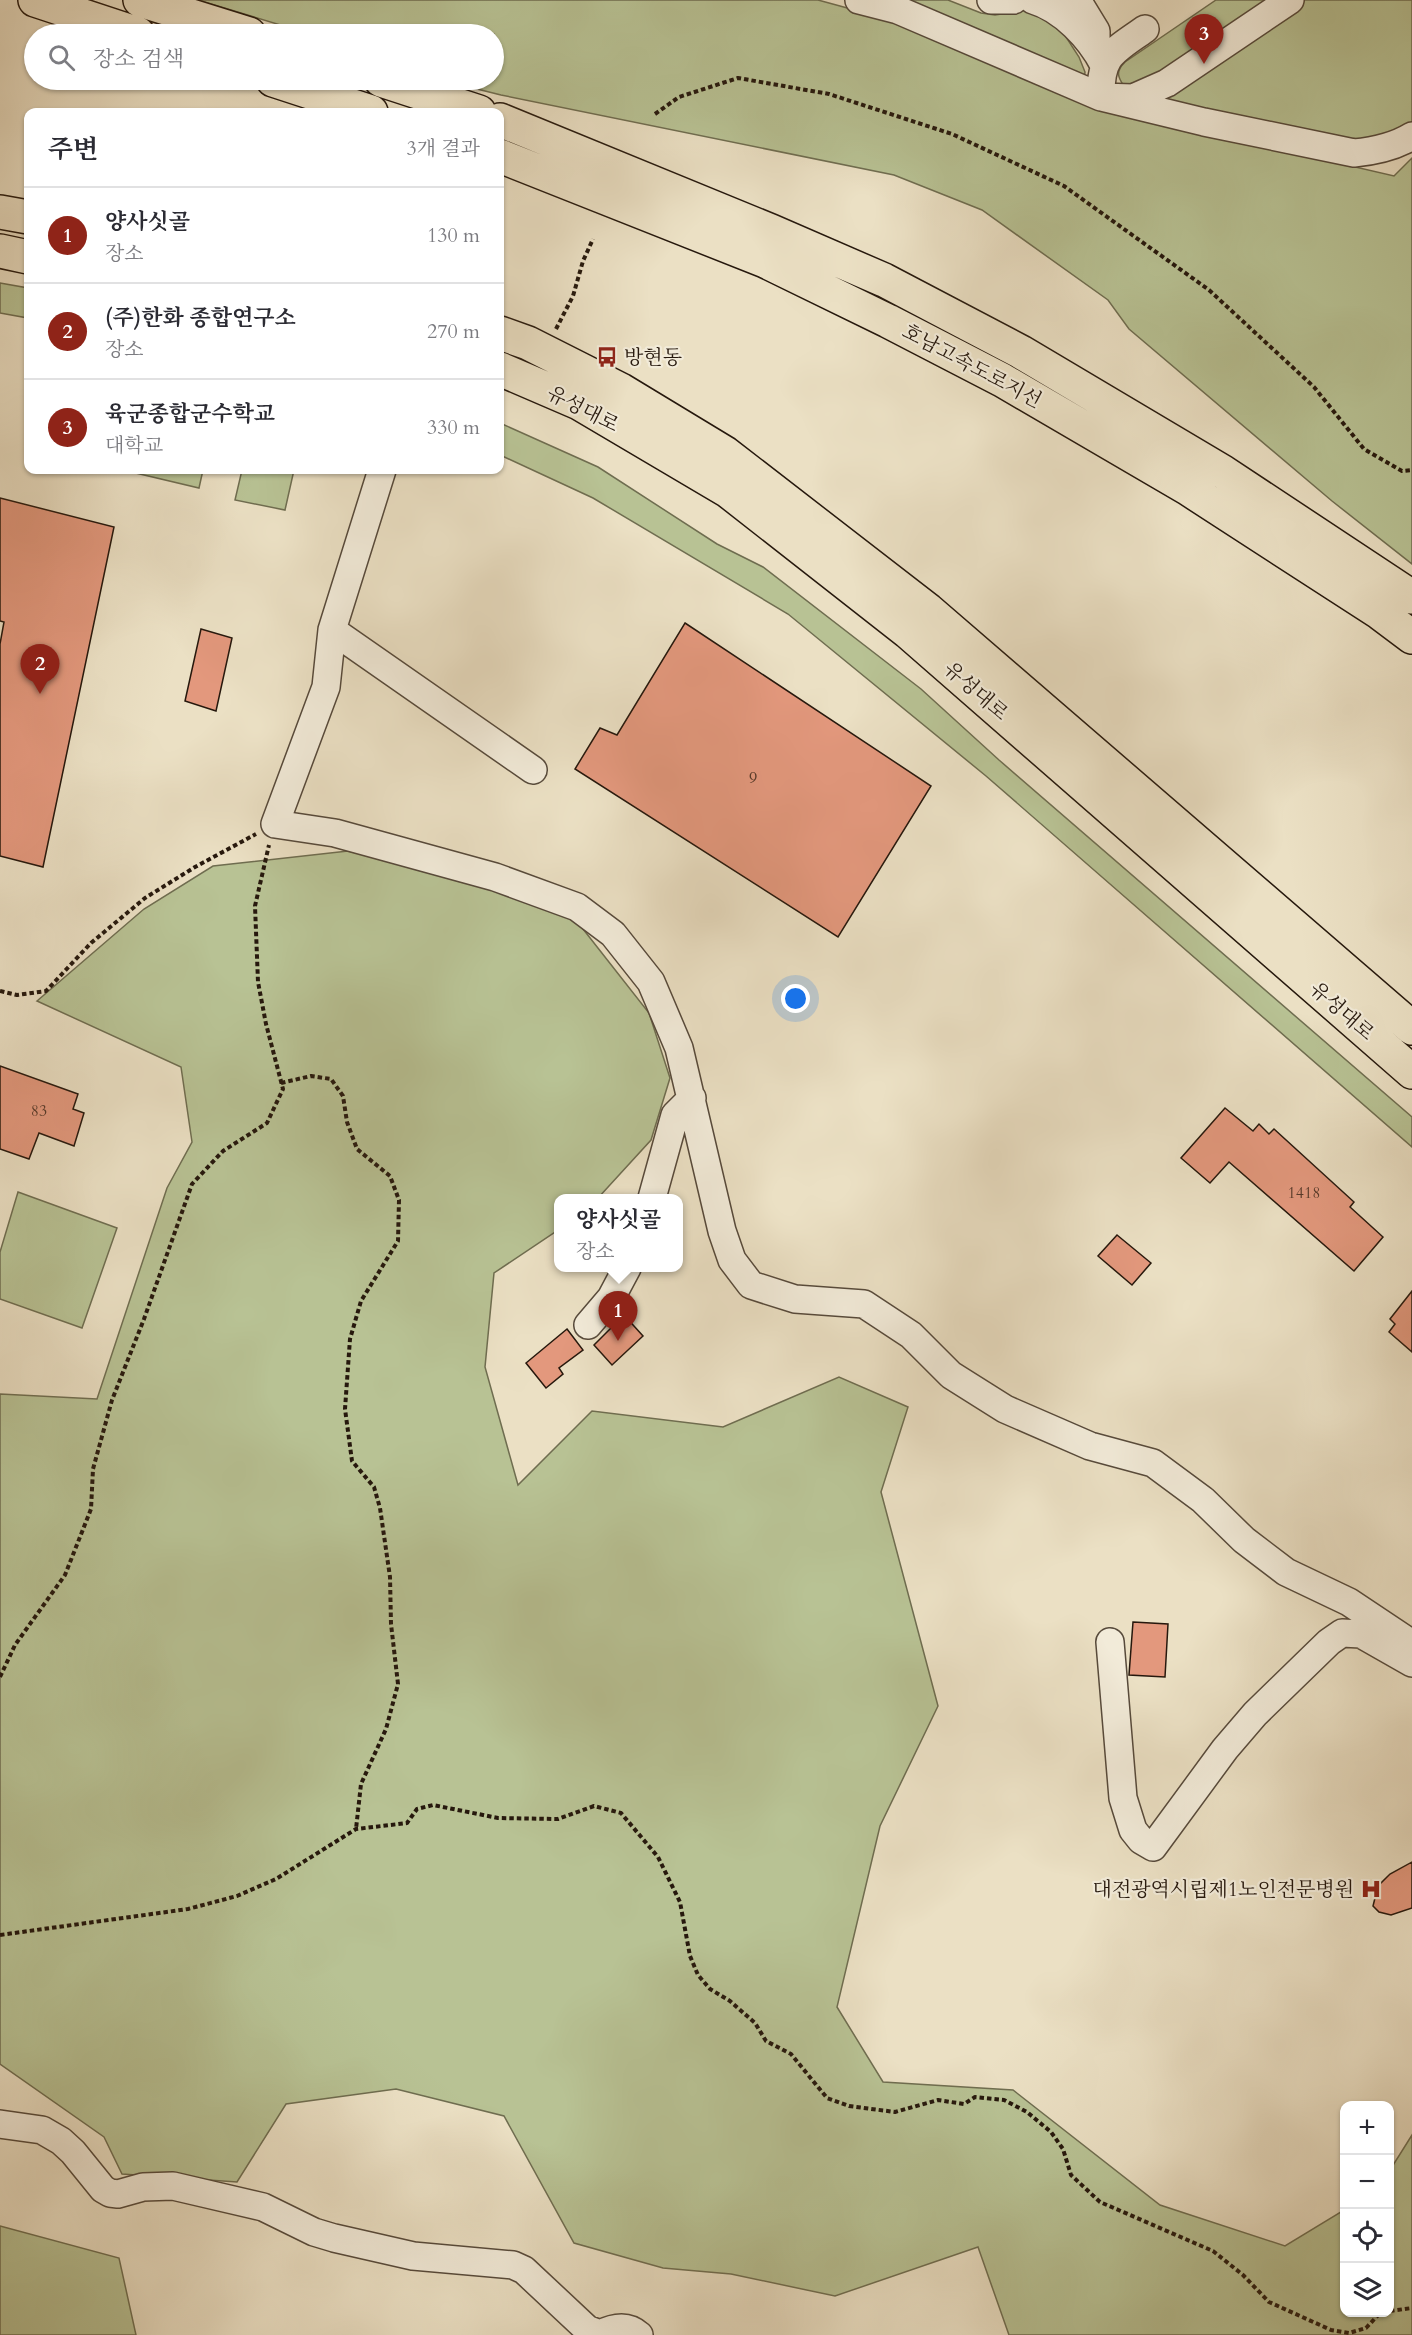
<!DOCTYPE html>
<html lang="ko">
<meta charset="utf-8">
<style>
:root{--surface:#fff;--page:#f7f7f7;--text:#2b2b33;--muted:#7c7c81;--line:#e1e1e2;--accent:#8f2418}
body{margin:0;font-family:Cardo,"Noto Serif KR",serif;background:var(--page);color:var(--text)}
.controls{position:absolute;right:18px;bottom:18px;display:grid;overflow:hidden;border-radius:12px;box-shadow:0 2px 4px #0004}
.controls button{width:54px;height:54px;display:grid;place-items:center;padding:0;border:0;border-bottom:2px solid var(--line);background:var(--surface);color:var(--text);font:30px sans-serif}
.you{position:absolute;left:796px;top:999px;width:21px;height:21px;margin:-15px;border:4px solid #fff;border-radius:50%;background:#1a73e8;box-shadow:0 0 0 9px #1a73e833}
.badge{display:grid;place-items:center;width:39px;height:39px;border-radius:50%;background:var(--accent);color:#fff;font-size:20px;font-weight:700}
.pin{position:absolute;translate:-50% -50px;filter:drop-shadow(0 2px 3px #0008)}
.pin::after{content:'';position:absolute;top:32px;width:21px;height:18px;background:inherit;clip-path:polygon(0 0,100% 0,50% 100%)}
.popup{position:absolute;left:554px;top:1194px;width:129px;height:78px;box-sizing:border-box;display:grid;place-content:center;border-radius:12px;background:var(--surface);filter:drop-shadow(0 2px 4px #0005);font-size:20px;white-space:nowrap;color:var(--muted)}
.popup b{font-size:22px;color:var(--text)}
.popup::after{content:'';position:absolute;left:50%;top:100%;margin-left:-12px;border:12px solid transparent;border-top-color:var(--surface)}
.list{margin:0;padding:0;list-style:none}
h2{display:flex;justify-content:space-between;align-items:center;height:78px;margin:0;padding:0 24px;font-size:26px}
h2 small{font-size:20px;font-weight:400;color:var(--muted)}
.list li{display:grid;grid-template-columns:39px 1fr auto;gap:18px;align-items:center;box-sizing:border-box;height:96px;padding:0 24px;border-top:2px solid var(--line)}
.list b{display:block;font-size:22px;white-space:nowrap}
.list p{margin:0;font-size:20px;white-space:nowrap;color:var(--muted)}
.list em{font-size:20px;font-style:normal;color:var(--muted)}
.icon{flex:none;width:33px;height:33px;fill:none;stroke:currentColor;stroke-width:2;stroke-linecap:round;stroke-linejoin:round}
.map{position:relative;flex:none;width:1412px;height:2335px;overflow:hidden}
.search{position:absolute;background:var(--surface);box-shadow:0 2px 4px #0004;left:24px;top:24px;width:480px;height:66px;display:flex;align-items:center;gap:15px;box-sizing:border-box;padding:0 21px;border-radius:33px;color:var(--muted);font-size:22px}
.panel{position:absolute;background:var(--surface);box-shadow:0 2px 4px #0004;left:24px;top:108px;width:480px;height:366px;border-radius:12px}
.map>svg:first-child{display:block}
.green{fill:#b8c294;stroke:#6f6d50;stroke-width:1.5}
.building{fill:#e3987d;stroke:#26180d;stroke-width:1.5}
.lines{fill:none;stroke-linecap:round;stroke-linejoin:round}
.minor-casing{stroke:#574a3b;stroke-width:30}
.major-casing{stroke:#26180d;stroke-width:36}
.highway-casing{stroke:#26180d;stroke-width:36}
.path{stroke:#26180d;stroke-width:4;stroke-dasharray:4.5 3;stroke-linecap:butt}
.minor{stroke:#f2ebd9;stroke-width:27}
.major{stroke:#ebe0c4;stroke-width:33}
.highway{stroke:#ebe0c4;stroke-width:33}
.labels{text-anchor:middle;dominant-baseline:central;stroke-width:4.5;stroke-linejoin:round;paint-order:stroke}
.number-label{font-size:16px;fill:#553829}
.poi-label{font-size:20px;fill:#26180d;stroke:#f2ebd9;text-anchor:start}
.street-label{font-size:20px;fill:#26180d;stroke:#f2ebd9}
</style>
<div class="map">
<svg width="1412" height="2335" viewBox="0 0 1412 2335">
<rect width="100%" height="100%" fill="#ebe0c4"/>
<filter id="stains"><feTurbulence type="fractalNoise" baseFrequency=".00333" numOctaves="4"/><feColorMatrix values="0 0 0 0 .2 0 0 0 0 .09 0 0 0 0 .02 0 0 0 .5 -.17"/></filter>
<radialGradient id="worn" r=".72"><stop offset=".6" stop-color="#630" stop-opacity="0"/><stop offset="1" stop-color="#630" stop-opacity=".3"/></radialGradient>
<path class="green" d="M 198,0 L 818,0 L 895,21 L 1097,107 L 1394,176 L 1412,158 L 1412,564 L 1332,501 L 1129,329 L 1108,300 L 982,210 L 894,175 L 501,95 L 441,80 L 494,80 L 494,34 L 310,34 Z
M 899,0 L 948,0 L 981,13 L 995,15 L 1034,9 L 1059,26 L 1079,57 L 1085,72 L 1084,81 Z
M 1216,0 L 1274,0 L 1164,75 L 1124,86 C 1117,76 1116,71 1125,62 Z
M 1300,0 L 1412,0 L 1412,126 L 1372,144 L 1136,100 Z
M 0,283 L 28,288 L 28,318 L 0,313 Z
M 500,423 L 598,467 L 717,544 L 763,567 L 921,689 L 999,760 L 1412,1117 L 1412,1147 L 986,776 L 788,614 L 593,498 L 500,455 Z
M 123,470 L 203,470 L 199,488 Z
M 242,470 L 294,470 L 285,510 L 235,500 Z
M 348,851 L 455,875 L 572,915 L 649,1013 L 670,1078 L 651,1140 L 598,1198 L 558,1198 L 558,1230 L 494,1273 L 485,1367 L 518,1485 L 592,1411 L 723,1427 L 839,1377 L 908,1407 L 881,1492 L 938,1706 L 880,1826 L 837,2007 L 883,2082 L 1013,2090 L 1160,2205 L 1285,2246 L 1344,2210 L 1344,2312 L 1390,2312 L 1390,2170 L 1412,2135 L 1412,2335 L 1009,2335 L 978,2247 L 835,2296 L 731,2274 L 663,2268 L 574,2243 L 504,2116 L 396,2089 L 286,2104 L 237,2182 L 122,2174 L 104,2137 L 0,2064 L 0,1394 L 97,1399 L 167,1188 L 192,1142 L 181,1067 L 37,1001 L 144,909 L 213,866 Z
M 18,1192 L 117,1228 L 82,1328 L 0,1299 L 0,1252 Z
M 0,2226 L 119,2258 L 136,2335 L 0,2335 Z"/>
<path class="building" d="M 0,498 L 114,527 L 43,867 L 0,856 L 0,644 L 4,622 L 0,621 Z
M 685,623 L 931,786 L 838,937 L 575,769 L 600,728 L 617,735 Z
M 201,629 L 232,638 L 216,711 L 185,701 Z
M 0,1066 L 78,1094 L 73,1109 L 84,1113 L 74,1146 L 39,1133 L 29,1159 L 0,1149 Z
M 1225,1108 L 1253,1131 L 1259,1124 L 1269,1134 L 1274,1129 L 1354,1202 L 1350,1207 L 1383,1237 L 1354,1271 L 1229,1162 L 1210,1183 L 1181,1158 Z
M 1117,1235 L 1151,1263 L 1132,1285 L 1098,1256 Z
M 1412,1291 L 1412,1352 L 1389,1332 L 1395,1324 L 1390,1319 Z
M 624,1315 L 643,1336 L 612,1365 L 594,1345 Z
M 567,1329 L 583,1350 L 559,1368 L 563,1374 L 546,1388 L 526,1363 Z
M 1133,1622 L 1168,1624 L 1165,1677 L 1129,1675 Z
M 1412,1862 L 1412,1908 L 1391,1915 L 1379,1912 L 1373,1906 L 1378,1886 L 1390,1874 Z"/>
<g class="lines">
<g class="minor-casing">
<path id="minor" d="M 859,0 L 898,10 L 1101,97 L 1133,98 L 1167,83 L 1290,0
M 991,0 L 1014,0
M 1033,0 C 1063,9 1090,38 1104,65
M 1077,0 L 1096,31 L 1096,42
M 1145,29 C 1113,52 1100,55 1101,97 L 1204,122 L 1354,153 C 1375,151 1394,147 1412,136
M 382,470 L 332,630 L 326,687 L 275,824 L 335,833 L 495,877 L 577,907 L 613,934 L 651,982 L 679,1048 L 722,1231 L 732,1260 L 751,1285 L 795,1299 L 864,1304 L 911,1335 L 951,1375 L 1005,1409 L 1090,1446 L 1153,1463 L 1203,1500 L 1244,1540 L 1286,1572 L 1349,1602 L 1412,1644
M 332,630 L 533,770
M 652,1198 L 675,1115 L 692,1098
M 588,1325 L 611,1298 L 627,1268
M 1110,1642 L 1123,1798 L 1133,1830 L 1141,1840 L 1153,1847 L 1225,1749 L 1255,1714 L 1329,1642 L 1342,1633 L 1361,1634 L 1412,1663
M 0,2124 L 42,2130 L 61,2141 L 73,2152 L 103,2189 L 110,2193 L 118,2194 L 143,2187 L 173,2186 L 263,2207 L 314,2232 L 334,2238 L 413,2256 L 513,2265 L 524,2270 L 587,2329 L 600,2334 C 614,2327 627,2324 639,2335"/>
</g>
<g class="major-casing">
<path id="major" d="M 0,212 L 28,217
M 0,251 L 28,257
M 500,333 L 528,343 L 621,390 L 725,453 L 928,610 L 1412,1028
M 500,369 L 579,403 L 728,491 L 908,632 L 1412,1072"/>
</g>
<g class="highway-casing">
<path id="highway" d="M 35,0 L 138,34
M 140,0 L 249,34
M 273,80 L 371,112
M 381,80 L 479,112
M 500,120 L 771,231 L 884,280 L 1021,352 L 1223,472 L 1412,597
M 500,156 L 765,261 L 888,321 L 1002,380 L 1187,488 L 1380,613 L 1412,637"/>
</g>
<path class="path" d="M 655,114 L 679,97 L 738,78 L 829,94 L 952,134 L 1064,186 L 1209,290 L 1314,387 L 1364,449 L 1402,471 L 1412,470
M 556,329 L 573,296 L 583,261 L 593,239
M 0,991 L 17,995 L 46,991 L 91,943 L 145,898 L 195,867 L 256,834
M 281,1083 L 311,1076 L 331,1079 L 343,1096 L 347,1122 L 357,1149 L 390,1176 L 399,1200 L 398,1241 L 361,1301 L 350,1339 L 345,1409 L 352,1461 L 374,1487 L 380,1508 L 390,1577 L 391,1624 L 398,1684 L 386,1729 L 361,1784 L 356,1829
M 0,1677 L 15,1645 L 65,1575 L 91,1509 L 93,1469 L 112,1400 L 144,1319 L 192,1184 L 223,1151 L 267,1123 L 283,1089 L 266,1024 L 258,982 L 255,906 L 269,845
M 0,1935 L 188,1909 L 237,1896 L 276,1879 L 356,1829 L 407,1823 L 417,1809 L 433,1805 L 498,1818 L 558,1819 L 594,1806 L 621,1813 L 658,1857 L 680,1902 L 690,1956 L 698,1975 L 710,1989 L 730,2001 L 755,2023 L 766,2041 L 791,2054 L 827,2098 L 849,2106 L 895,2112 L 938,2100 L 964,2104 L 975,2097 L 1004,2100 L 1027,2112 L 1051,2132 L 1063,2149 L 1071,2175 L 1100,2202 L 1213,2251 L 1243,2275 L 1269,2302 L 1331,2330 L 1349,2333 L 1366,2328 L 1381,2312
M 1390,2311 L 1412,2308"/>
<use href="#minor" class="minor"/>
<use href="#major" class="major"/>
<use href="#highway" class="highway"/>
</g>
<defs>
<g id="bus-bare" transform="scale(1.62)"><path d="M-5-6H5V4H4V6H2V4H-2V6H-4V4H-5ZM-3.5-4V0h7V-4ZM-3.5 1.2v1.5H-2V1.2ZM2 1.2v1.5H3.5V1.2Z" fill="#8f2418" stroke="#f2ebd9" stroke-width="2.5" paint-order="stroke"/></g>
<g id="hospital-bare" transform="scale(1.62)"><path d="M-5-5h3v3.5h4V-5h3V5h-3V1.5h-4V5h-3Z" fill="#8f2418" stroke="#f2ebd9" stroke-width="2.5" paint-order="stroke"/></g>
</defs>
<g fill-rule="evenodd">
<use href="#bus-bare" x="607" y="357"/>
<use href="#hospital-bare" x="1371" y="1889"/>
</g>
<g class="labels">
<g class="number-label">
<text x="753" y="778">9</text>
<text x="39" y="1111">83</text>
<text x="1304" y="1193">1418</text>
</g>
<g class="poi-label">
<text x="624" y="357">방현동</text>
<text x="1354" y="1889" text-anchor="end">대전광역시립제1노인전문병원</text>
</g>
<g class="street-label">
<text transform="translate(972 366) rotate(28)">호남고속도로지선</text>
<text transform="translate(583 409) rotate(27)">유성대로</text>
<text transform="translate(976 691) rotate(41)">유성대로</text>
<text transform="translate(1342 1011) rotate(41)">유성대로</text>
</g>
</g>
<rect width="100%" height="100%" filter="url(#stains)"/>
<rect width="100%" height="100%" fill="url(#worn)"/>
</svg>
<div class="controls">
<button>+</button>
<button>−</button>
<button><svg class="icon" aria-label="locate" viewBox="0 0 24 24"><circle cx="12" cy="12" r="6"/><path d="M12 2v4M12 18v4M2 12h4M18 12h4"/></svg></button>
<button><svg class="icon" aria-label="layers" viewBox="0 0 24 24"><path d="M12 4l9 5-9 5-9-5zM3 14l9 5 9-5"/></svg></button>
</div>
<div class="you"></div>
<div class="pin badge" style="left:618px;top:1341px">1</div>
<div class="popup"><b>양사싯골</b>장소</div>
<div class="pin badge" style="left:40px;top:694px">2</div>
<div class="pin badge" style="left:1204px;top:64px">3</div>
<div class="search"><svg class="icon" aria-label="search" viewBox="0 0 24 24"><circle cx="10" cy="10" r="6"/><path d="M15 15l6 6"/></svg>장소 검색</div>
<section class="panel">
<h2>주변<small>3개 결과</small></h2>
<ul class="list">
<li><span class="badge">1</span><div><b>양사싯골</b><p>장소</p></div><em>130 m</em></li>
<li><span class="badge">2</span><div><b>(주)한화 종합연구소</b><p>장소</p></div><em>270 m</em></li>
<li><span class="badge">3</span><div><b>육군종합군수학교</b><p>대학교</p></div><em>330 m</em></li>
</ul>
</section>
</div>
